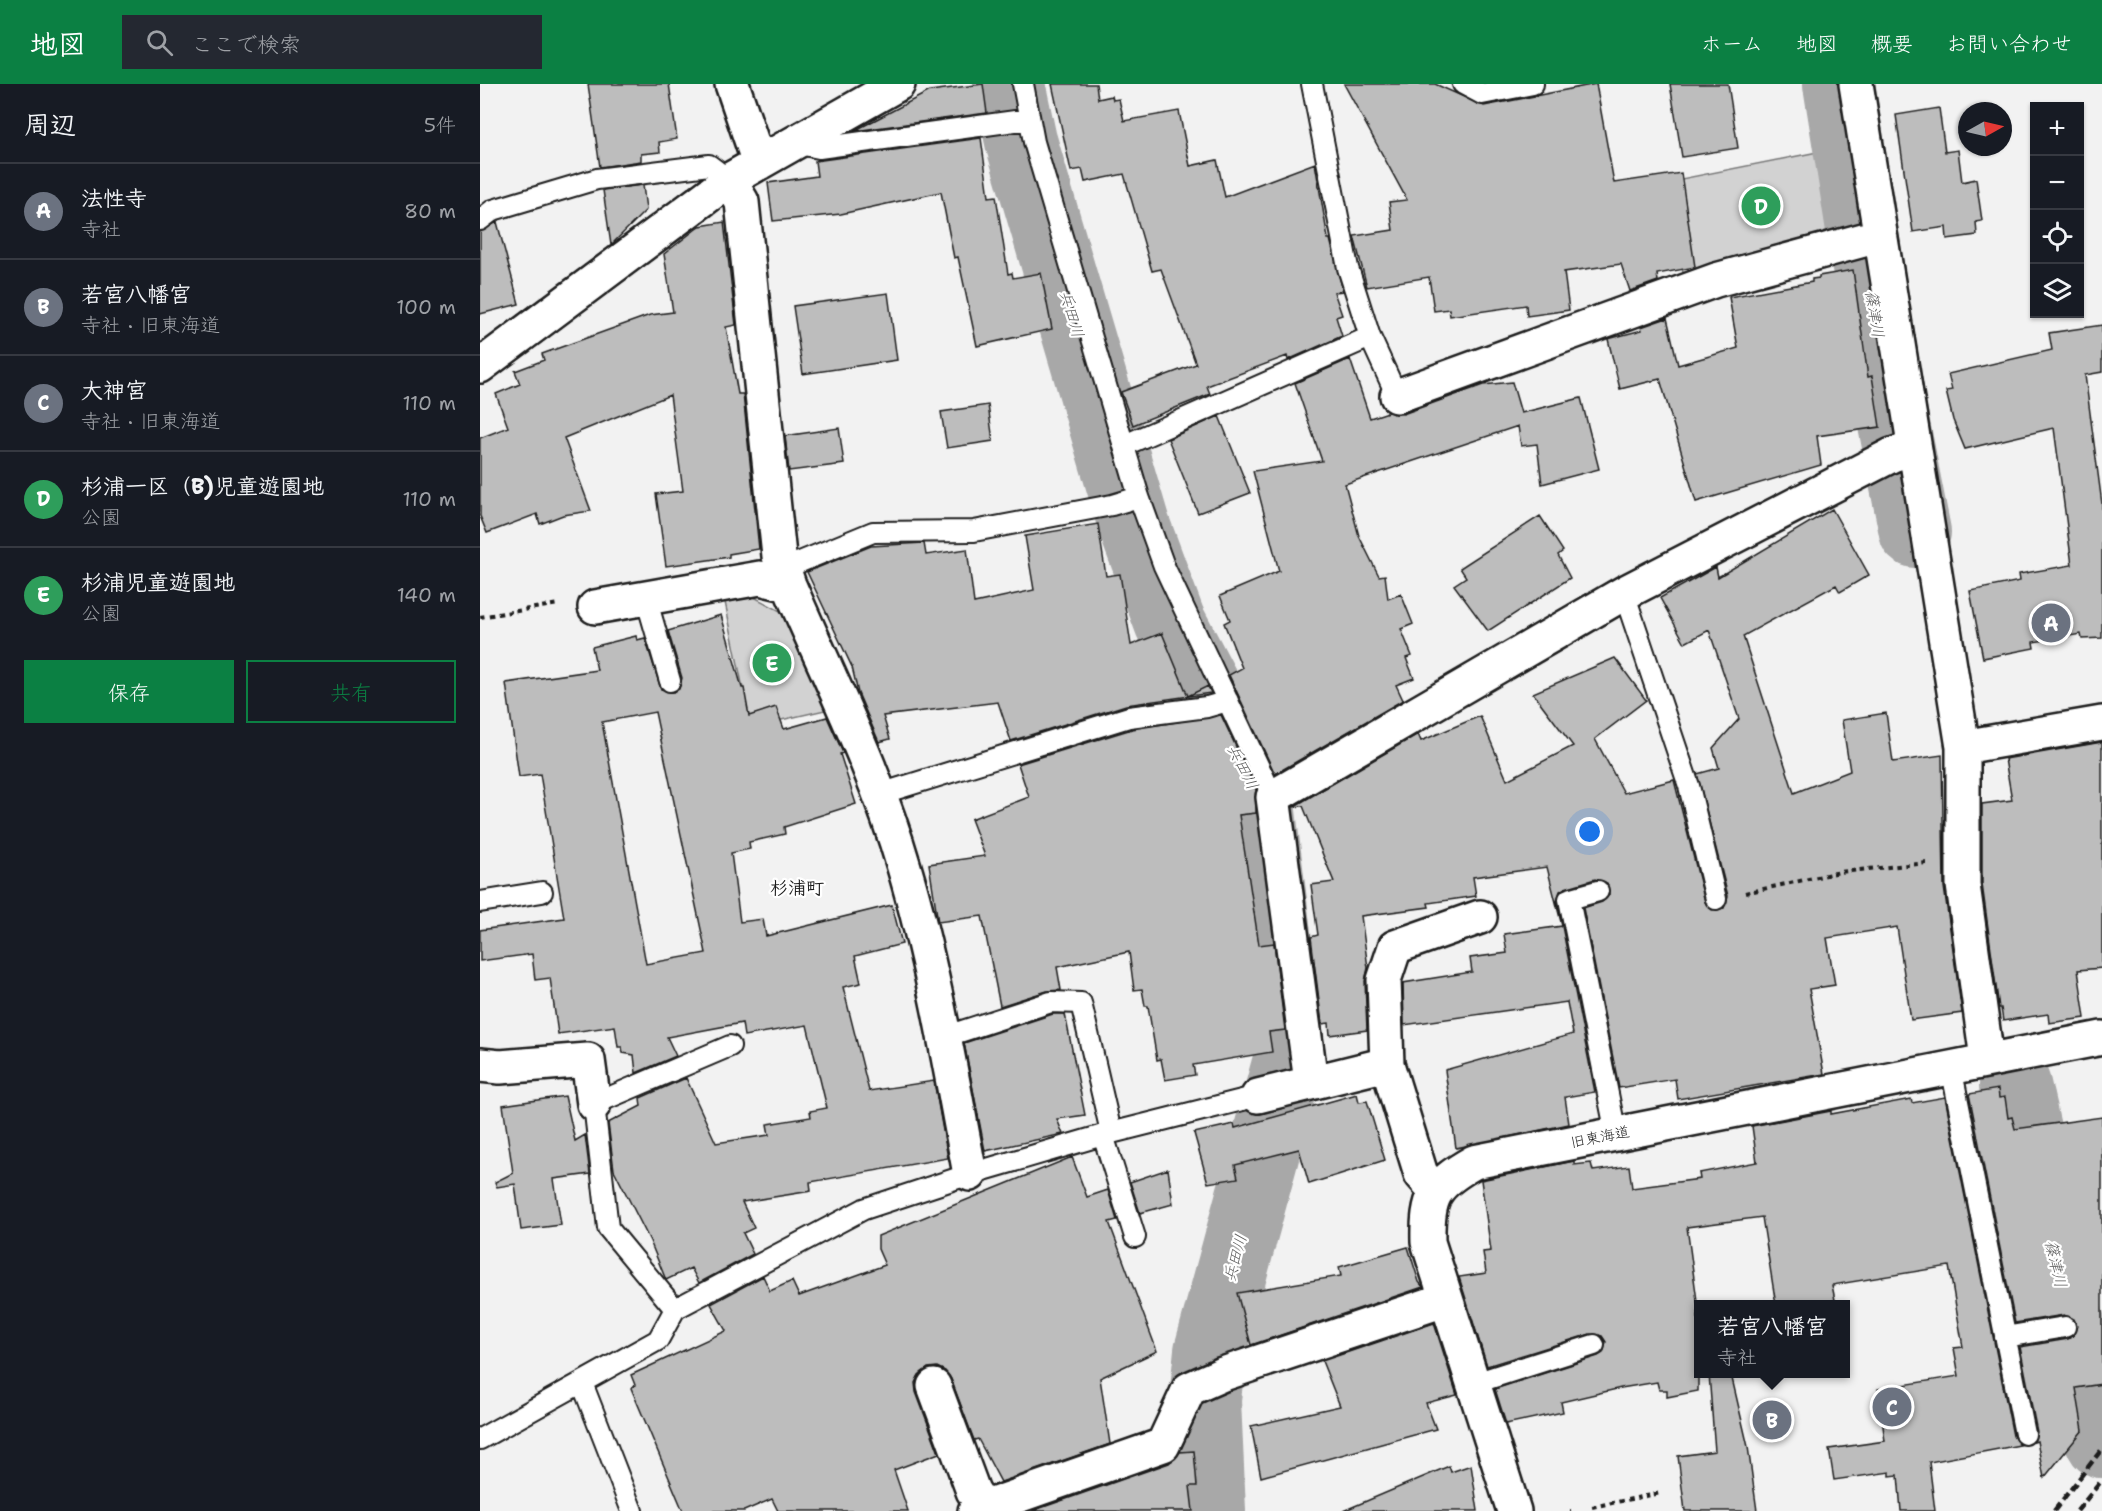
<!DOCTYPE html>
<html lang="ja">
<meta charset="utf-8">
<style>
:root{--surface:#171b24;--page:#242831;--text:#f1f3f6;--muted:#9ea1a6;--line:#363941;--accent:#0b8043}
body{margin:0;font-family:"Shantell Sans","Klee One",sans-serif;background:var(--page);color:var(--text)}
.controls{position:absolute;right:18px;top:18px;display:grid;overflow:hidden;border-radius:0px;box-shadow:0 2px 4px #0004}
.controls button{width:54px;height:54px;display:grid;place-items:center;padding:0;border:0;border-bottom:2px solid var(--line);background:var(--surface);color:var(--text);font:30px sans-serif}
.compass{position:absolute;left:1478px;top:18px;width:54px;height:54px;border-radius:50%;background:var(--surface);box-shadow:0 2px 4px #0004;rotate:82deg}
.you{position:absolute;left:1110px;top:748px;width:21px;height:21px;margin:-15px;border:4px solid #fff;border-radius:50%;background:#1a73e8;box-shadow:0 0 0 9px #1a73e833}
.badge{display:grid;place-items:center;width:39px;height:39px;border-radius:50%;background:var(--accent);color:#fff;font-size:20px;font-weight:700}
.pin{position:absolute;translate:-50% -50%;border:3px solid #fff;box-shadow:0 2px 6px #0006}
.popup{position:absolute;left:1214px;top:1216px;width:156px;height:78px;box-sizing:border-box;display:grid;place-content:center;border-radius:0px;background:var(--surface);filter:drop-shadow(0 2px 4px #0005);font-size:20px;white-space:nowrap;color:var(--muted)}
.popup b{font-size:22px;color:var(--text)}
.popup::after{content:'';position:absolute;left:50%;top:100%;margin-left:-12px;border:12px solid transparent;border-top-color:var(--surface)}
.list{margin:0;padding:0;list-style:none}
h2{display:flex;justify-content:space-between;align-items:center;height:78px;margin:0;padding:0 24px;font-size:26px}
h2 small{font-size:20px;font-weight:400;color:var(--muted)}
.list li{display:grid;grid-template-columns:39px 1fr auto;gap:18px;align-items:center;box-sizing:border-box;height:96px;padding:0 24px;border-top:2px solid var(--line)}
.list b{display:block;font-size:22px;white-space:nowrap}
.list p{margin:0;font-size:20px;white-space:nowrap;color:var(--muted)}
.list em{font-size:20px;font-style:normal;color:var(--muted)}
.actions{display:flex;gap:12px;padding:18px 24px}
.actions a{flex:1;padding:14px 0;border:2px solid var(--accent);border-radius:0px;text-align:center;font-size:21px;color:var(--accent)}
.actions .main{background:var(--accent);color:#fff}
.icon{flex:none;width:33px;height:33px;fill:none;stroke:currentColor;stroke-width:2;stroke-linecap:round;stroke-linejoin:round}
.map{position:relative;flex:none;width:1622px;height:1427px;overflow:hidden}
header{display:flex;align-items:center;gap:36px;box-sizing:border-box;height:84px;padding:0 30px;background:var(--accent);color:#fff}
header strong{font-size:28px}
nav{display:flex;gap:33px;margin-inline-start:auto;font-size:21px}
.search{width:420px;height:54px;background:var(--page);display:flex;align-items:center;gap:15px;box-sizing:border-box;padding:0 21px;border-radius:0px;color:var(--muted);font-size:22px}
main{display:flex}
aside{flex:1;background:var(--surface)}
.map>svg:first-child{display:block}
.green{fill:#d2d2d2;stroke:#777;stroke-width:1.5}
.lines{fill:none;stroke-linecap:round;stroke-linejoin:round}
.river{stroke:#a8a8a8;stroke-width:72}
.building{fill:#bdbdbd;stroke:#1c1c1c;stroke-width:1.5;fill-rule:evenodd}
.service-casing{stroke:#1c1c1c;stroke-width:24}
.minor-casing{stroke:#1c1c1c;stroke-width:38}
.path{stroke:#1c1c1c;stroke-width:4;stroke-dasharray:4.5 4.5;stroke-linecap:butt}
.service{stroke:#fff;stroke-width:20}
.minor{stroke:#fff;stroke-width:33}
.rail{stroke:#1c1c1c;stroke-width:4.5;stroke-dasharray:9 4.5;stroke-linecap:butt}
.labels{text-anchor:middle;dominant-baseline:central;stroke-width:4.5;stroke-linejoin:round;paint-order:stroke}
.street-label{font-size:15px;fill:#1c1c1c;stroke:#fff}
.water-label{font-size:16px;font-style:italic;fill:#5b5b5b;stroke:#fff}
.quarter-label{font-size:18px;font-weight:bold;fill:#1c1c1c;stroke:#fff}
</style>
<header>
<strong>地図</strong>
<div class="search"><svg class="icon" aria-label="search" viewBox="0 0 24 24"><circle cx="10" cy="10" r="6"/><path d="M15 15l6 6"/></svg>ここで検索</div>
<nav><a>ホーム</a><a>地図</a><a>概要</a><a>お問い合わせ</a></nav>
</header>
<main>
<aside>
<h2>周辺<small>5件</small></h2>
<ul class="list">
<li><span class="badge" style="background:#6b7280">A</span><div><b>法性寺</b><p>寺社</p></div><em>80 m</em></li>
<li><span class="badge" style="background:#6b7280">B</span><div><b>若宮八幡宮</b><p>寺社 · 旧東海道</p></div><em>100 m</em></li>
<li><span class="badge" style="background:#6b7280">C</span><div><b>大神宮</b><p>寺社 · 旧東海道</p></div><em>110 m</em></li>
<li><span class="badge" style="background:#2e9e5b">D</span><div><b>杉浦一区（B)児童遊園地</b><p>公園</p></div><em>110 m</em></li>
<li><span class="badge" style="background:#2e9e5b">E</span><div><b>杉浦児童遊園地</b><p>公園</p></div><em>140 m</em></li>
</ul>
<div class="actions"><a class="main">保存</a><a>共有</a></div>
</aside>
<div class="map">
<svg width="1622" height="1427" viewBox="0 0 1622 1427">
<rect width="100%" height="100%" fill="#f2f2f2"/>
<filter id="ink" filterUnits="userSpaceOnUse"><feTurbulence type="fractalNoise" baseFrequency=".0167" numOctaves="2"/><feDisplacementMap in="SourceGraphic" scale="12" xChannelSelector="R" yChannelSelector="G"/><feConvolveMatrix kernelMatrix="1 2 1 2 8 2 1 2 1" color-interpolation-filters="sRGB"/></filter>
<g filter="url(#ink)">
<path class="green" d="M 1358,64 L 1371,147 L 1204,197 L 1191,97 Z
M 274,513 L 308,531 L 345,626 L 271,643 L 245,518 Z"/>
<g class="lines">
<path class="river" d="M 529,0 L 541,57 L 654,441 L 690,538 L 767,685 L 778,712 L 810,972 L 730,1267 L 725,1316 L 730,1427
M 1359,0 L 1409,315 L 1435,448
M 1535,1001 L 1611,1336 L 1622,1358"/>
</g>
<path class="building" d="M 108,0 L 189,0 L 197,55 L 179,58 L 180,68 L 161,70 L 161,77 L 120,83 Z
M 503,0 L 507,29 L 374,47 L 450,7 Z
M 572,0 L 616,0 L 618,15 L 632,12 L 633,16 L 639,15 L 644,37 L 699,27 L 710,82 L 737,76 L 745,113 L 835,79 L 848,155 L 850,155 L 863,207 L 854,208 L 862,231 L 856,233 L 862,252 L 808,276 L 807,272 L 727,302 L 730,310 L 653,341 L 641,308 L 716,280 L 681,185 L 672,187 L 644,90 L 605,98 L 602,85 L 591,87 Z
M 864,0 L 955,0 L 1004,22 L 1116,0 L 1134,99 L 1201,89 L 1215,183 L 1177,190 L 1178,197 L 1150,207 L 1141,180 L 1084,188 L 1089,226 L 1047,232 L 1046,221 L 970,232 L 969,225 L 954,227 L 949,193 L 887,203 L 874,152 L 913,146 L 909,118 L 927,116 Z
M 1190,0 L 1248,0 L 1258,64 L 1202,73 Z
M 1459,24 L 1465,68 L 1478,66 L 1482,98 L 1496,95 L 1502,137 L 1496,138 L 1497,151 L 1467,155 L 1466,143 L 1433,148 L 1416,31 Z
M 501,54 L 509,113 L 516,112 L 528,190 L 532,189 L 533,194 L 561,189 L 572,245 L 497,262 L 478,173 L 474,174 L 461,108 L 361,130 L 293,137 L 288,99 L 337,92 L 335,77 Z
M 163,101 L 166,126 L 131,161 L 123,106 Z
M 17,138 L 39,220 L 0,230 L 0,148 Z
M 244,138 L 256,241 L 246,243 L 258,310 L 263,310 L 279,465 L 249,470 L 249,473 L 186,482 L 176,410 L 203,407 L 190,311 L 84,354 L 111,427 L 83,431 L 60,440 L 57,430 L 7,449 L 0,432 L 0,354 L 28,343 L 16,310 L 40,300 L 35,287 L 64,276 L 62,270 L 170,231 L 193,228 L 184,170 L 220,142 Z
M 1373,186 L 1388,293 L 1392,292 L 1400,343 L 1337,352 L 1341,381 L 1216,418 L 1180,295 L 1140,305 L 1128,255 L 1162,246 L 1161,243 L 1187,234 L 1198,281 L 1258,264 L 1249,213 L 1332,198 L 1332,195 L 1339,194 L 1339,192 Z
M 408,209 L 417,276 L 323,290 L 313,222 Z
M 1622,241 L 1622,288 L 1605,291 L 1622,420 L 1622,554 L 1602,555 L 1601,550 L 1553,558 L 1554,564 L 1503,574 L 1490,507 L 1540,497 L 1539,490 L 1592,481 L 1574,344 L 1485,365 L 1473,336 L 1466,307 L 1472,306 L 1468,290 L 1572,266 L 1569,249 Z
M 870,275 L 890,334 L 908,328 L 923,330 L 1003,301 L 1032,298 L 1041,329 L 1101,314 L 1119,385 L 1062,400 L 1057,360 L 1041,362 L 1038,342 L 865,400 L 879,452 L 899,492 L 905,491 L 908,515 L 921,510 L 933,540 L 921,545 L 932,572 L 926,574 L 934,594 L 916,601 L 923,616 L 795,690 L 749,591 L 762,584 L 744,539 L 750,536 L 740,512 L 799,487 L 773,387 L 842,377 L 815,299 Z
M 508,321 L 513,357 L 467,364 L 461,328 Z
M 739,332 L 770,409 L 718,429 L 688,355 Z
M 359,344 L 364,380 L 309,387 L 305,352 Z
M 1352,425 L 1389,491 L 1360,508 L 1356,501 L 1263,552 L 1314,709 L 1370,687 L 1362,636 L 1406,629 L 1413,678 L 1462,671 L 1464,803 L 1482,929 L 1431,936 L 1417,843 L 1347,854 L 1355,901 L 1329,905 L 1344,990 L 1198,1015 L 1195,995 L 1139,1004 L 1103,824 L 1122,818 L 1129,811 L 1127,799 L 1115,795 L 1085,804 L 1080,807 L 1077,817 L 1115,1008 L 1085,1013 L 1089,1040 L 976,1064 L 965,986 L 1093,950 L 1087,918 L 924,941 L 923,899 L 992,888 L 990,874 L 1027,869 L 1024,850 L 1082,842 L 1067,783 L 993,793 L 996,812 L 948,819 L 949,823 L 881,832 L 888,884 L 885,897 L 887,946 L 850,951 L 849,939 L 842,940 L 831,853 L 838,851 L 831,801 L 854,798 L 823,722 L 813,723 L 938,650 L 941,657 L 1000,632 L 1027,696 L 1093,662 L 1053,609 L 1135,574 L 1166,616 L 1115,655 L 1144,709 L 1194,696 L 1225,818 L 1232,826 L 1244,824 L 1248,812 L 1217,690 L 1239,684 L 1233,664 L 1259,635 L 1229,546 L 1205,559 L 1180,514 L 1236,483 L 1238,493 Z
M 1060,432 L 1083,467 L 1078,471 L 1090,494 L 1008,547 L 974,501 L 986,493 L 980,484 Z
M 618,440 L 626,492 L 640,490 L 651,561 L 682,549 L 708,612 L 728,602 L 731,609 L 646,621 L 531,657 L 518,618 L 403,632 L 410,655 L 399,658 L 378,609 L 372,583 L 327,488 L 391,462 L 444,459 L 446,471 L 487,465 L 494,519 L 554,506 L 545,452 Z
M 241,531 L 262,604 L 264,604 L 269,632 L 296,623 L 304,645 L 347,633 L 363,669 L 360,670 L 376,720 L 304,743 L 305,750 L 269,758 L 270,765 L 251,769 L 260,838 L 283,835 L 286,852 L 412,821 L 422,860 L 375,872 L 381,899 L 363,903 L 389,1007 L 454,997 L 468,1074 L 330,1098 L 331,1107 L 262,1118 L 274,1144 L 263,1149 L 273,1170 L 219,1199 L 211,1184 L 186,1196 L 170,1157 L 134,1086 L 128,1039 L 161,1022 L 160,1014 L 206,994 L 236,1059 L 289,1051 L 287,1040 L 331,1033 L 330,1027 L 347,1024 L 327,941 L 264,952 L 262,939 L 187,953 L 196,972 L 156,989 L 154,971 L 143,969 L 142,963 L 138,963 L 135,942 L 78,950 L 70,894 L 55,896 L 52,870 L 0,877 L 0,846 L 84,834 L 60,690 L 39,693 L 26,599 L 117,586 L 112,563 L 156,552 L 157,556 L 165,554 L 181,605 L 194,608 L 199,605 L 202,594 L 188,547 ZM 175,628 L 226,869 L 166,880 L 122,638 Z
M 741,631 L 776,705 L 776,729 L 759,731 L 779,861 L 794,859 L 805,946 L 789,948 L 792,968 L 713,981 L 715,991 L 685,996 L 681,975 L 677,976 L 668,922 L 665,922 L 662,905 L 654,906 L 649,868 L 577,883 L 581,906 L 567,907 L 520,922 L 502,832 L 458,838 L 449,780 L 505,772 L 491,735 L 549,713 L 538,680 L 652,645 Z
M 1622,658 L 1622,884 L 1598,886 L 1605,934 L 1569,939 L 1568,930 L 1523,937 L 1521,924 L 1519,924 L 1502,800 L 1502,720 L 1532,716 L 1525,675 Z
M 573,930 L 585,930 L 605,1031 L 577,1035 L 583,1050 L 505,1067 L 484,959 Z
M 1518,1005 L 1519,1014 L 1525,1013 L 1528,1034 L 1532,1033 L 1535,1045 L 1622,1033 L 1622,1300 L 1596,1304 L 1603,1346 L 1564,1394 L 1557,1357 L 1554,1358 L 1557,1348 L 1540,1263 L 1588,1255 L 1593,1252 L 1597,1242 L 1594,1235 L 1584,1231 L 1535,1239 L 1489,1010 Z
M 877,1010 L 879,1018 L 887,1017 L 905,1076 L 829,1100 L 819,1065 L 755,1081 L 758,1094 L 728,1099 L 714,1049 L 754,1040 L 755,1044 Z
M 85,1012 L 95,1057 L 105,1051 L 110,1090 L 74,1095 L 81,1141 L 41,1146 L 35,1100 L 17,1103 L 15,1098 L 33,1089 L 23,1021 Z
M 1465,1013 L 1533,1352 L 1540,1361 L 1449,1378 L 1455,1427 L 1421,1427 L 1418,1391 L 1410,1392 L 1410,1388 L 1354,1396 L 1349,1365 L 1405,1357 L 1398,1305 L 1479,1292 L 1474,1264 L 1483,1263 L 1469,1182 L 1352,1201 L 1355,1216 L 1331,1221 L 1296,1221 L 1282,1133 L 1207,1143 L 1218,1224 L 1218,1307 L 1187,1313 L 1187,1306 L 1179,1306 L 1177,1298 L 1141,1304 L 1081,1318 L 1083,1328 L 1026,1340 L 1015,1305 L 1118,1272 L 1123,1269 L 1126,1258 L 1122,1252 L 1110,1250 L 1007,1282 L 979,1193 L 1006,1189 L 1003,1168 L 1011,1167 L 1001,1096 L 1094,1077 L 1094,1081 L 1111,1079 L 1113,1087 L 1149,1082 L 1152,1104 L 1220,1095 L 1219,1089 L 1277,1078 L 1272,1042 L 1351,1027 L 1351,1030 L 1431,1015 L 1432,1019 Z
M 592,1073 L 607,1113 L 628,1106 L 637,1136 L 629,1138 L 677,1267 L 620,1294 L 630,1360 L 521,1398 L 498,1355 L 494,1356 L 471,1295 L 465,1287 L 457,1283 L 448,1284 L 439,1291 L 435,1299 L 436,1308 L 459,1369 L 414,1386 L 428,1427 L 298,1427 L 292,1415 L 264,1427 L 203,1427 L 151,1304 L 155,1301 L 151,1291 L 246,1247 L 231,1220 L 283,1192 L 290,1207 L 312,1197 L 319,1212 L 405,1181 L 398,1165 L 398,1152 Z
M 688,1085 L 693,1120 L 660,1129 L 650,1098 Z
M 928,1163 L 939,1198 L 943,1203 L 771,1261 L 757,1209 L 861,1192 L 859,1183 Z
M 954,1239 L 977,1311 L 946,1319 L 956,1345 L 781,1393 L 771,1342 L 860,1322 L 842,1277 Z
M 1229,1290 L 1251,1290 L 1268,1363 L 1277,1427 L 1205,1427 L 1198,1372 L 1235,1367 Z
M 714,1367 L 717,1402 L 710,1402 L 713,1427 L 552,1427 L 689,1379 L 700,1368 Z
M 991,1381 L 998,1427 L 863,1427 L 969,1382 L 971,1388 Z"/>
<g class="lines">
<g class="service-casing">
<path id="service" d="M 543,0 L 554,58 L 659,413 L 684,482 L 793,713
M 832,0 L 868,184 L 890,253 L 917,312
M 983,0 L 1002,10 L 1053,0
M 314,59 L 339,64 L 549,35
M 0,136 L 13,126 L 117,95 L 229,81 L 249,96
M 645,361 L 890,253
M 303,485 L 393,448 L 494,447 L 632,421 L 659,413
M 1144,509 L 1209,702 L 1236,815
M 166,514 L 190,597
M 400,710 L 649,633 L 727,623 L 748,617
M 1118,807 L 1089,815 L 1136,1050
M 0,818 L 62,808
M 464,953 L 571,918 L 601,919 L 631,1048
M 1471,983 L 1545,1350
M 623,1051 L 655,1153
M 195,1225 L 128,1144 L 114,1020 L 250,962
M 1525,1253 L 1585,1243
M 102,1299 L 152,1427
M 992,1300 L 1114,1261
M 0,1355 L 178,1256 L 195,1225 L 384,1125 L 490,1090 L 623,1051 L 778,1012"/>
</g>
<g class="minor-casing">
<path id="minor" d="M 252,0 L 279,79
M 1376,0 L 1483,663 L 1483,801 L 1507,975
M 249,96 L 262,118 L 299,472 L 309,501 C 349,594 396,686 424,783 C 453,881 471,989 490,1090
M 0,282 L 249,96 L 418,0
M 917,312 L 1236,196 L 1398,152
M 115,523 L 280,494 L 309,501
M 1483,663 L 1622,639
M 907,980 L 904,896 L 915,863 L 1000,833
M 0,981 L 20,983 L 108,976 L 114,1020
M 831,998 L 793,713 L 1144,509 L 1412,371 L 1433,364
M 778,1012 L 907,980 L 941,1090 L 956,1107
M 454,1302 L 493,1407 L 504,1424
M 495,1427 L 683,1361 L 709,1305 L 743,1290 L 964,1216
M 1034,1427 L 948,1158 C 947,1113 953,1101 994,1078 L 1622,954"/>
</g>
<path class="path" d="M 0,533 L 79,520
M 1265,809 L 1360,788 L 1447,779
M 1112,1423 L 1181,1409
M 1090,1427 L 1091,1427"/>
<use href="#service" class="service"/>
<use href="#minor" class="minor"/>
<path class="rail" d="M 1574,1427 L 1622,1365
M 1597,1427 L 1622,1396"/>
</g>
</g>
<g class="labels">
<g class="street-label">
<text transform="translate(1120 1053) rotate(-11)">旧東海道</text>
</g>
<g class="water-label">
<text transform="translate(592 230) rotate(74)">兵田川</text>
<text transform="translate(1395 230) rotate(81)">篠津川</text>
<text transform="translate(763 683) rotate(63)">兵田川</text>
<text transform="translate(755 1174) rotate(-75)">兵田川</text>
<text transform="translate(1576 1180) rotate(77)">篠津川</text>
</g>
<g class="quarter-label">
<text x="317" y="804">杉浦町</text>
</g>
</g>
</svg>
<div class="controls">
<button>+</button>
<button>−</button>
<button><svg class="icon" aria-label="locate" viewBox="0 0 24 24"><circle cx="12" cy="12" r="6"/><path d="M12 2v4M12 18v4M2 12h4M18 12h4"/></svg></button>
<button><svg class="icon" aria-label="layers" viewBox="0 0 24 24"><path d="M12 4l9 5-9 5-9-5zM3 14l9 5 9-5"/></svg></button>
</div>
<svg class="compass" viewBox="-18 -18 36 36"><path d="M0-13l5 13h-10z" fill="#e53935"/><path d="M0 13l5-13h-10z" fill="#9ea1a6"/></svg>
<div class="you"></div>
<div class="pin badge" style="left:1571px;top:539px;background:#6b7280">A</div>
<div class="pin badge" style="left:1292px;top:1336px;background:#6b7280">B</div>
<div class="popup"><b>若宮八幡宮</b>寺社</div>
<div class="pin badge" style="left:1412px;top:1323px;background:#6b7280">C</div>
<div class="pin badge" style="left:1281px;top:122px;background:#2e9e5b">D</div>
<div class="pin badge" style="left:292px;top:579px;background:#2e9e5b">E</div>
</div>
</main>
